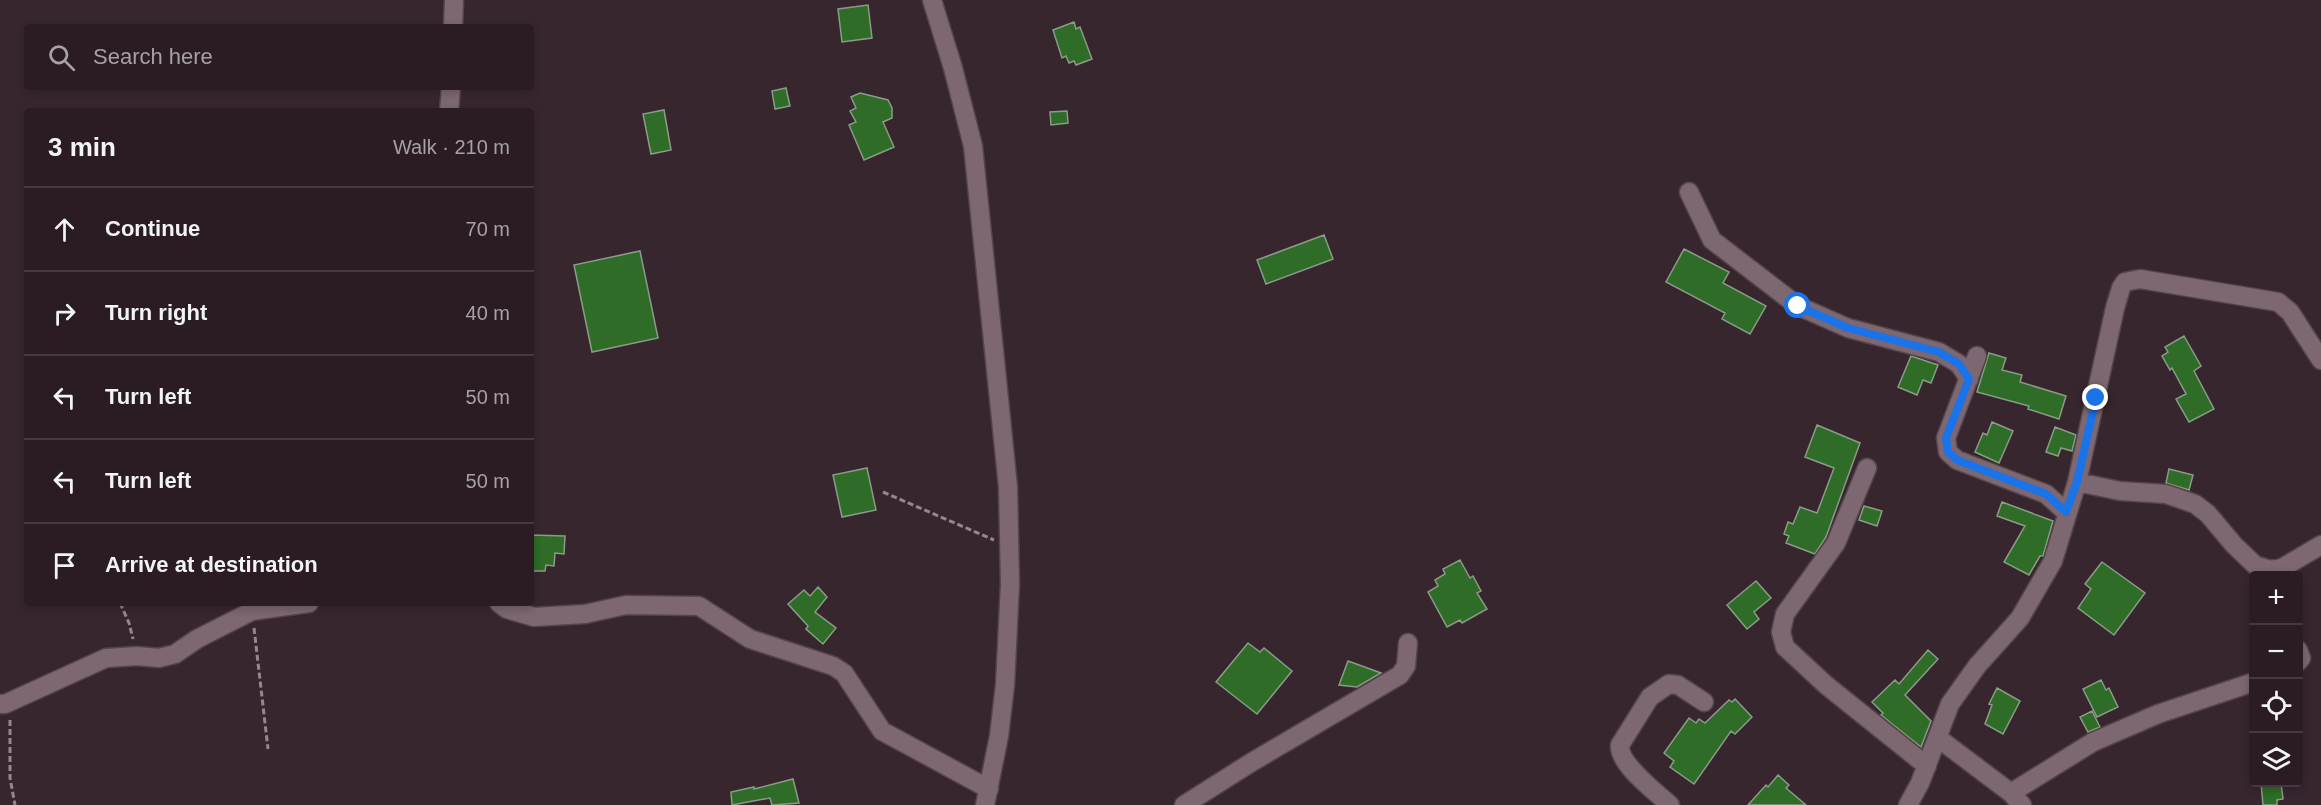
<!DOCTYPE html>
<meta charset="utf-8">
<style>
:root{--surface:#2a1c22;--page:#32252a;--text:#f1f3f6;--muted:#a5a1a5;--line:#463a40}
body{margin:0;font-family:Helvetica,sans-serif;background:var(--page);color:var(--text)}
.controls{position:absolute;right:18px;bottom:18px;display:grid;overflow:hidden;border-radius:6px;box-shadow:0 3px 9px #0003}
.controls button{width:54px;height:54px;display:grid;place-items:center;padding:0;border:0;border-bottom:2px solid var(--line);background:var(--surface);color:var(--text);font:30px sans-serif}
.stop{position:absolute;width:18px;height:18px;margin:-14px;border:4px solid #1a73e8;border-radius:50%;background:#fff}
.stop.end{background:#1a73e8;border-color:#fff;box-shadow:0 2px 6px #0008}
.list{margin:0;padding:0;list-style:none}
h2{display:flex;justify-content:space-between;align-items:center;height:78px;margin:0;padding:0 24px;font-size:26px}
h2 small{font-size:20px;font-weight:400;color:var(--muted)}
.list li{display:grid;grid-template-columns:39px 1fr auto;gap:18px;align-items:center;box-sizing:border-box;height:84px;padding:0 24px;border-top:2px solid var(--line)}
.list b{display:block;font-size:22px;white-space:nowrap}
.list em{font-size:20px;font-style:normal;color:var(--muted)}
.icon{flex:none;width:33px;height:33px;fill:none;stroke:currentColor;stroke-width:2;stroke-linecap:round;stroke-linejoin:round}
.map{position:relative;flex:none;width:2321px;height:805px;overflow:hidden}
.search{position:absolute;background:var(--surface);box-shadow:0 3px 9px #0003;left:24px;top:24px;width:510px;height:66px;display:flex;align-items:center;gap:15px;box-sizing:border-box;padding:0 21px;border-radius:6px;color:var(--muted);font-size:22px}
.panel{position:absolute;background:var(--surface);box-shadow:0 3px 9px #0003;left:24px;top:108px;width:510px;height:498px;border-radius:6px}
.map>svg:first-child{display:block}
.building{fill:#2e6c27;stroke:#8b9b89;stroke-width:1.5}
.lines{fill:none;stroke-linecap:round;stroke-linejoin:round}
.minor-casing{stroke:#54444c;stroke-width:21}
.path{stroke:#96868d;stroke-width:3;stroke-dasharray:6 3;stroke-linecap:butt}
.minor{stroke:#7d6771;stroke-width:18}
.route{stroke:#1a73e8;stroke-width:8}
</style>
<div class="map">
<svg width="2321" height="805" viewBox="0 0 2321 805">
<rect width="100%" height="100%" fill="#38262e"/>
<path class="building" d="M 868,5 L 872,38 L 842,42 L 838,9 Z
M 1074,22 L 1076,29 L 1080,27 L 1092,59 L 1076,65 L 1074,61 L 1069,63 L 1066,56 L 1062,58 L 1053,30 Z
M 786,88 L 790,106 L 775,109 L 772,91 Z
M 860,93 L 888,100 L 892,108 L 892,118 L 883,122 L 894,147 L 864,160 L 849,125 L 856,122 L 850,111 L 856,108 L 851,97 Z
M 664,110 L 671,150 L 651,154 L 643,114 Z
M 1067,111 L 1068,123 L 1051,125 L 1050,112 Z
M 1324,235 L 1333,259 L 1266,284 L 1257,260 Z
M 1684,249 L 1729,272 L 1723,283 L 1766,306 L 1750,334 L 1722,319 L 1725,313 L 1666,282 Z
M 640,251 L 658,338 L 592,352 L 574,265 Z
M 2184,336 L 2201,366 L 2194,371 L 2214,409 L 2189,422 L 2176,399 L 2186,394 L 2172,368 L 2170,370 L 2162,356 L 2168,352 L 2165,347 Z
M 1989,353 L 2006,358 L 2002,370 L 2022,375 L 2020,382 L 2066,396 L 2059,419 L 2028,409 L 2029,406 L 1977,392 Z
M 1911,356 L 1938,365 L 1931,383 L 1923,380 L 1917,395 L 1898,387 Z
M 1992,422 L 2013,431 L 1999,463 L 1975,452 L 1983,433 L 1987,435 Z
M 1817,425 L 1860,443 L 1826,537 L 1815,554 L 1786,543 L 1789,536 L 1784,534 L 1788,522 L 1793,524 L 1800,507 L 1817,513 L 1834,468 L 1805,457 Z
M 2055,427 L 2076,435 L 2072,451 L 2061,448 L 2058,456 L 2046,452 Z
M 867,468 L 876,510 L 842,517 L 833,475 Z
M 2169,469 L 2193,475 L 2189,490 L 2166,483 Z
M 2002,502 L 2053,521 L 2043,556 L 2040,556 L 2029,575 L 2004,562 L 2025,526 L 1997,516 Z
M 1864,506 L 1882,511 L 1877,526 L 1859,520 Z
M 531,535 L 565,536 L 564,554 L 555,553 L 554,566 L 546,565 L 545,571 L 531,571 Z
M 1460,560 L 1470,578 L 1473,576 L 1481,591 L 1477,593 L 1487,609 L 1462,623 L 1460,620 L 1447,627 L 1428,592 L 1438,586 L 1435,580 L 1445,574 L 1443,569 Z
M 2102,562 L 2145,593 L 2114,635 L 2078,608 L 2091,589 L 2085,584 Z
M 1756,581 L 1771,598 L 1754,612 L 1759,619 L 1747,629 L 1727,605 Z
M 818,587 L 827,597 L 815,612 L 836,628 L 823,644 L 806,629 L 808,626 L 788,604 L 804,590 L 810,596 Z
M 1248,643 L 1260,652 L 1264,648 L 1292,671 L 1257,714 L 1216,682 Z
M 1928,650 L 1938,659 L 1905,695 L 1931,721 L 1921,747 L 1881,715 L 1883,713 L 1872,702 L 1895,680 L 1899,684 Z
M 1348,661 L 1381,673 L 1357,687 L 1339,685 Z
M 2101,680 L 2106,690 L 2109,688 L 2118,707 L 2097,717 L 2083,689 Z
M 1997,688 L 2020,701 L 2003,734 L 1985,724 L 1992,705 L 1989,704 Z
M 1735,699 L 1752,717 L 1735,734 L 1731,731 L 1694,784 L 1670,767 L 1674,761 L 1664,753 L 1689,718 L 1696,723 L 1699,719 L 1705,723 L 1729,700 L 1732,702 Z
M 2092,711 L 2100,727 L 2088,732 L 2080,717 Z
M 1778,775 L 1789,785 L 1786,788 L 1806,805 L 1748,805 L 1766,785 L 1768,787 Z
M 793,779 L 799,803 L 772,805 L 770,798 L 732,805 L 731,792 L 754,787 L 754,789 Z
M 2261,783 L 2281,783 L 2283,799 L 2277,800 L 2277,805 L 2263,805 Z"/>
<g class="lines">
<g class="minor-casing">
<path id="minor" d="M 932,0 L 953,68 L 973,146 L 1008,487 L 1010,584 L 1005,685 L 999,736 L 985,805
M 453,27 L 454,0
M 449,111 L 451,87
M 1689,192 L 1712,240 L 1798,306 L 1848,328 L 1939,352 L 1959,364 L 1969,379
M 1977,356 L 1946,438 L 1948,452 L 1957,460 L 2046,494 L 2066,512
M 1867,468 L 1836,543 L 1785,614 L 1781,632 L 1785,647 L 1826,685 L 1927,766
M 2077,482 L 2120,491 L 2166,494 L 2195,504 L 2208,514 L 2234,545 L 2255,565 L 2270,570 L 2282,568 L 2321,545
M 499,603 L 507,609 L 534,617 L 585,614 L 626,605 L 699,606 L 750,639 L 833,666 L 844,673 L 882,731 L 989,789
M 2298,650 L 2301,658 L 2298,662
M 0,704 L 5,704 L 106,658 L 137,656 L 159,658 L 175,654 L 197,639 L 252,611 L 309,603
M 1938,738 L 2011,793 L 2022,805
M 2011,793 L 2093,742 L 2158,714 L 2254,682
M 1184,805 L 1252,762 L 1400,675 L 1406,666 L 1408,643
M 1670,805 C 1656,792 1618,764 1620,745 L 1650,697 L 1669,684 L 1678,685 L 1704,702
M 1908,805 L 1920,783 L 1950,704 L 1977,666 L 2020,618 L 2053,561 L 2077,482 L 2115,308 L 2121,288 L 2125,282 L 2140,279 L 2278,302 L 2290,312 L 2321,360"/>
</g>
<path class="path" d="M 883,492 L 994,540
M 120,603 L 129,623 L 133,639
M 254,628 L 268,749
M 10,720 L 10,778 L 15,805"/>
<use href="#minor" class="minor"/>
</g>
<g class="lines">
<path class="route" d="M 1798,306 L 1848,328 L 1939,352 L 1959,364 L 1969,379 L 1946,438 L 1948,452 L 1957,460 L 2046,494 L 2066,512 L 2077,482 L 2096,398"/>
</g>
</svg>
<div class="controls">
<button>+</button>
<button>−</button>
<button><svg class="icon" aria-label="locate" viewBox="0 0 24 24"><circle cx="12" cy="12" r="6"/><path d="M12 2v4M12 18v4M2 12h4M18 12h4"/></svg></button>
<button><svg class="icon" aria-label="layers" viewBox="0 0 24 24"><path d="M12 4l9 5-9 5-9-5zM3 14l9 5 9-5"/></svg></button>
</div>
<div class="stop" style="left:1798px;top:306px"></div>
<div class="stop end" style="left:2096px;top:398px"></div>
<div class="search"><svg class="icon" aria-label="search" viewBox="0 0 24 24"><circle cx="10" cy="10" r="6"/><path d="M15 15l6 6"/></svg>Search here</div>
<section class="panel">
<h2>3 min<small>Walk · 210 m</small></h2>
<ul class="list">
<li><svg class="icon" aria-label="ahead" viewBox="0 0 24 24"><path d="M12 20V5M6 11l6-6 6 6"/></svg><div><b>Continue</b></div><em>70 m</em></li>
<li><svg class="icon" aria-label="right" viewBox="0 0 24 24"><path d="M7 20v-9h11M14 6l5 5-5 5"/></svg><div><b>Turn right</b></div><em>40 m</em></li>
<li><svg class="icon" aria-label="left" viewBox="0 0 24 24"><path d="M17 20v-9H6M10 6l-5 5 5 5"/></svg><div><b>Turn left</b></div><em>50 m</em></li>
<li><svg class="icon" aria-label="left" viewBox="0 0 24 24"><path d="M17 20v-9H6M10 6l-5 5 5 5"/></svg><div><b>Turn left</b></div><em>50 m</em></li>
<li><svg class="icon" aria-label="arrive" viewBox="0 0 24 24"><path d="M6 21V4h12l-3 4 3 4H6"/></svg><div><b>Arrive at destination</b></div></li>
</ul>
</section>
</div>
